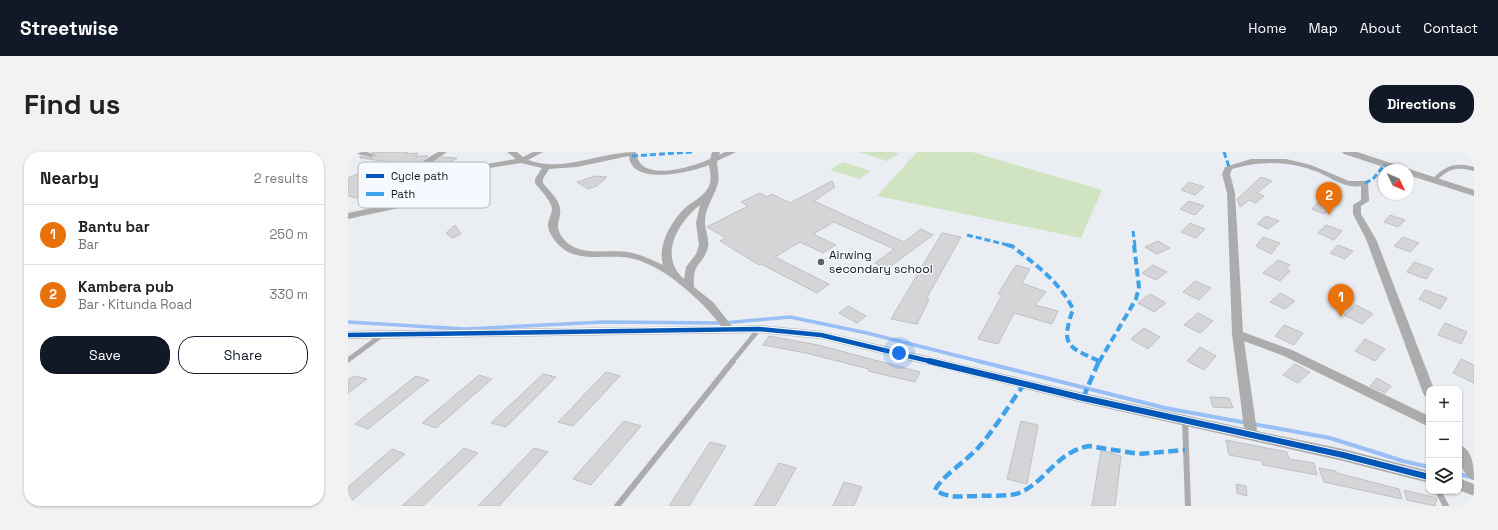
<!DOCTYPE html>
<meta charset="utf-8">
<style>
:root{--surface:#fff;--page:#f2f2f2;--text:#222;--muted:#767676;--line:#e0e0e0;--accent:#111827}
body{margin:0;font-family:"Space Grotesk",sans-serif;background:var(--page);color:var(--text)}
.controls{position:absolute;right:12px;bottom:12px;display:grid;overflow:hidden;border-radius:8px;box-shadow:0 1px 3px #0004}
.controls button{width:36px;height:36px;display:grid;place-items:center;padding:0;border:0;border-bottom:1px solid var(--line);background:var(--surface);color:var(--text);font:20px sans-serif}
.compass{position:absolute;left:1030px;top:12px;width:36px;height:36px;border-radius:50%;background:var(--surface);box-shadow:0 1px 3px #0004;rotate:134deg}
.you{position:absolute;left:551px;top:201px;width:14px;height:14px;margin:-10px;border:3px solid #fff;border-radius:50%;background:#1a73e8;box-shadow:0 0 0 6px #1a73e833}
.badge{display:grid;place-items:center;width:26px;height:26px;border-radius:50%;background:var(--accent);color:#fff;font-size:13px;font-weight:700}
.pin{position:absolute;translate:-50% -33px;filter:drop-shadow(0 1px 2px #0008)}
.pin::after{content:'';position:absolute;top:21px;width:14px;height:12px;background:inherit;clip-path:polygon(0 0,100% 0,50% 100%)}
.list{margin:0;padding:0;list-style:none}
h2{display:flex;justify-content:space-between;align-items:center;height:52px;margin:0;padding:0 16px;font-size:17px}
h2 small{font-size:13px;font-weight:400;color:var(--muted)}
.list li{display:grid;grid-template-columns:26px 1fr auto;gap:12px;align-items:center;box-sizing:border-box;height:60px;padding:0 16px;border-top:1px solid var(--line)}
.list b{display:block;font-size:15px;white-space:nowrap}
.list p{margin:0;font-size:13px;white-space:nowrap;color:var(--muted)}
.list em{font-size:13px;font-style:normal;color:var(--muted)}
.actions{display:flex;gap:8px;padding:12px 16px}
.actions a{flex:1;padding:9px 0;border:1px solid var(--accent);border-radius:16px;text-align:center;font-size:14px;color:var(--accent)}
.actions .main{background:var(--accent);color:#fff}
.icon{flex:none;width:22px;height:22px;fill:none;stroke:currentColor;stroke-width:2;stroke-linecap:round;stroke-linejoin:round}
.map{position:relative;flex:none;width:1126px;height:354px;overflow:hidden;border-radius:16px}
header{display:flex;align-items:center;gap:24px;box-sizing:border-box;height:56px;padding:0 20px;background:var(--accent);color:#fff}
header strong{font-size:19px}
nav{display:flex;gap:22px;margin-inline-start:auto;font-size:14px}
.intro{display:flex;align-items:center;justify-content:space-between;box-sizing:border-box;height:96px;padding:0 24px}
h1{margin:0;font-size:28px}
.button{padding:10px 18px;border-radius:16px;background:var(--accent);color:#fff;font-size:14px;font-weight:700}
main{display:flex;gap:24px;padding:0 24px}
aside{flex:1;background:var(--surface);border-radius:16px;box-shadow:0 1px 3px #0004}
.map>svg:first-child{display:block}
.green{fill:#d1e4c2}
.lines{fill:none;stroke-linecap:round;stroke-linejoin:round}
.stream-far1{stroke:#99c0f6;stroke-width:3.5}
.stream{stroke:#99c0f6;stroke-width:4}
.building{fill:#d5d4d7;stroke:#c0c0c3}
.service-far2{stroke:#adacac;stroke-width:4}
.service-far1{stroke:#adacac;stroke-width:5}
.service{stroke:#adacac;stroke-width:6}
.minor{fill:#adacac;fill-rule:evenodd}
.tertiary{fill:#adacac;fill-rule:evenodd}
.quiet-far2{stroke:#3da2ea;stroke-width:3;stroke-dasharray:6 3;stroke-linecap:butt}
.quiet-far1{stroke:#3da2ea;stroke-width:4;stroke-dasharray:8 4;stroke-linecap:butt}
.quiet{stroke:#3da2ea;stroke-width:4.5;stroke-dasharray:10 4.5;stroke-linecap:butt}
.cycleway-far1-casing{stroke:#f6f9ff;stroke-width:7}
.cycleway-casing{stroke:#f6f9ff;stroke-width:8}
.cycleway-far1{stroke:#0057b8;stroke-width:4.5}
.cycleway{stroke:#0057b8;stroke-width:6}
.poi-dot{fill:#5e6064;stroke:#f6f9ff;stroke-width:1.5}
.labels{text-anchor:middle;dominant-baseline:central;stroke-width:3;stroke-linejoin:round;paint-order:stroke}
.poi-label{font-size:12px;fill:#121417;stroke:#f6f9ff;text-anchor:start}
.key{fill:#f6f9ff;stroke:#b2b4b9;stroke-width:1}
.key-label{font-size:11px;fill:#121417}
</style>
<header>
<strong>Streetwise</strong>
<nav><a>Home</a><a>Map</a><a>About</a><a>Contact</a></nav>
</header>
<div class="intro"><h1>Find us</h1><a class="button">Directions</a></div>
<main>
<aside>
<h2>Nearby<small>2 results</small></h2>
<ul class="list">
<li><span class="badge" style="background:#e8710a">1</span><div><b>Bantu bar</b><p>Bar</p></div><em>250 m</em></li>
<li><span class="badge" style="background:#e8710a">2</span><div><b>Kambera pub</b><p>Bar · Kitunda Road</p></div><em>330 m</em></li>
</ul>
<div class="actions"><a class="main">Save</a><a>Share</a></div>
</aside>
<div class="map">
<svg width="1126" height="354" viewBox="0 0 1126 354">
<rect width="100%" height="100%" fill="#eaedf2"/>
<path class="green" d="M 511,0 L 546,0 L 551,2 L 539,9 Z
M 569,0 L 624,0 L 754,38 L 733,86 L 529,44 Z
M 495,10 L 523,19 L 511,27 L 482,18 Z"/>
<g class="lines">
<path class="stream-far1" d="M 0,170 L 117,177 L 256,170 L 376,171 L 442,165 L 519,181 L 634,210"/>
<path class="stream" d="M 630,209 L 817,256 L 982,286 L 1055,309 L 1081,315
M 1111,322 L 1126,326"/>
</g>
<path class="building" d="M 23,0 L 60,0 L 58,2 L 70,1 L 67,4 L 80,4 L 66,13 L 12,6 L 12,4 L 24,6 L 28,3 Z
M 94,5 L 109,6 L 93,16 L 80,15 Z
M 10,22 L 68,32 L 34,51 L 0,44 L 0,26 Z
M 247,24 L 259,25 L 249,34 L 240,37 L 229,30 Z
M 913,25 L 924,29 L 909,41 L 916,44 L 908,51 L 901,48 L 892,55 L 889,47 Z
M 484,29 L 487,35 L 466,49 L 556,90 L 573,77 L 585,83 L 539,117 L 527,111 L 546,97 L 486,70 L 465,82 L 488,93 L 475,101 L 452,90 L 427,105 L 481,132 L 469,141 L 413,112 L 411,113 L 372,89 L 378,86 L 359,75 L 400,54 L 393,50 L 412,41 L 419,45 L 424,42 L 442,51 Z
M 841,30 L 856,35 L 847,43 L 833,38 Z
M 841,49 L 856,54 L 847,63 L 832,57 Z
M 971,49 L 984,54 L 976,62 L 964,57 Z
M 1042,63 L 1057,68 L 1050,75 L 1036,70 Z
M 918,64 L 931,69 L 920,77 L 909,72 Z
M 842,71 L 857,77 L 848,86 L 833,80 Z
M 107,73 L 113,82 L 104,86 L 98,81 Z
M 978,73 L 994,79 L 986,88 L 970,81 Z
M 594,81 L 613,85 L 578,147 L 581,147 L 569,172 L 543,167 Z
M 915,85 L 932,91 L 923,102 L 908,94 Z
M 1055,85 L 1071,91 L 1062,100 L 1046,94 Z
M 810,89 L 822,96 L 809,102 L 797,95 Z
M 990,93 L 1005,99 L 997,107 L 982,101 Z
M 930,108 L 942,113 L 938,117 L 942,119 L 932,129 L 915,121 Z
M 1066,110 L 1085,117 L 1078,127 L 1059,120 Z
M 668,113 L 682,117 L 674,131 L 698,140 L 687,153 L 710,159 L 704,172 L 666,161 L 650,192 L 630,187 L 654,143 L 650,142 Z
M 805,113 L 819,120 L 808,128 L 794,121 Z
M 847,129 L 863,136 L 851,148 L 835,140 Z
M 1077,138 L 1099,146 L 1092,157 L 1071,147 Z
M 932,141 L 947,149 L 937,157 L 922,150 Z
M 802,142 L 818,151 L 806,160 L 790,151 Z
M 1008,153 L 1025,162 L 1014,172 L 996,163 Z
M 500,154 L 518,164 L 509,171 L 491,161 Z
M 850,161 L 865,169 L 852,181 L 836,173 Z
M 1097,171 L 1119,180 L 1113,192 L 1090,183 Z
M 936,173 L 955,181 L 946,193 L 927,184 Z
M 796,176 L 812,185 L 800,197 L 783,187 Z
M 421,184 L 470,193 L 572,220 L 567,230 L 520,219 L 521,217 L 458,201 L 415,193 Z
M 1017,187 L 1037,197 L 1027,209 L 1007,199 Z
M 852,195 L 868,204 L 856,218 L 839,209 Z
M 1113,207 L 1126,213 L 1126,231 L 1105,221 Z
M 947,212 L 962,220 L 950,231 L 935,223 Z
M 258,220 L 272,224 L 225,274 L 210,270 Z
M 195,222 L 208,225 L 158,275 L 143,271 Z
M 131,223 L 144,227 L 88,276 L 74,271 Z
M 6,224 L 19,227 L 0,241 L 0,228 Z
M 68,224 L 81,228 L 20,277 L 7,272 Z
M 1029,226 L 1043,234 L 1037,241 L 1022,234 Z
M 862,245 L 881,246 L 885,256 L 865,255 Z
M 276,269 L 293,274 L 243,333 L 225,327 Z
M 673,269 L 690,273 L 679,332 L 659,327 Z
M 878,288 L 939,300 L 941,307 L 966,311 L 969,323 L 915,313 L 914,309 L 881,303 Z
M 362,290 L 378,294 L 341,354 L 321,354 Z
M 116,296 L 130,301 L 75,354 L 54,354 Z
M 186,296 L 200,300 L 151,354 L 130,354 Z
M 44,297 L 57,302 L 0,352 L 0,335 Z
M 753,298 L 773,304 L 767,354 L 744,354 Z
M 431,311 L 448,316 L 427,354 L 406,354 Z
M 971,316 L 988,319 L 989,321 L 1051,337 L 1054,347 L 976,330 Z
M 496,330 L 514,335 L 506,354 L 485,354 Z
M 888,332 L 898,334 L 899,344 L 889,341 Z
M 1056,338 L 1089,346 L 1087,354 L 1059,348 Z"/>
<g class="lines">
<path class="service-far2" d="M 1086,28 C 1099,15 1108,12 1126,17"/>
<path class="service-far1" d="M 0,208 L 34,183
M 384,210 L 411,177"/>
<path class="service" d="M 837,268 L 840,354
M 1090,339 L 1098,354
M 269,354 L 385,209"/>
<path class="minor" d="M 1,0 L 19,0 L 27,3 L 23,5 Z
M 90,0 L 99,0 L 75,17 L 103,18 L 168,7 L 159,0 L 169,0 L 175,5 L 185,0 L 195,0 L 180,8 C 216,21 252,0 288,0 C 291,32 344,15 362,7 L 364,0 L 372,0 L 371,3 L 377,0 L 388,0 L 369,9 C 369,16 372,24 370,31 C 367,43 358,54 357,68 C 356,77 362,86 360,95 C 355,114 344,110 346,135 L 365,150 L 384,174 L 411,173 L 473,179 L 735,241 L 896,276 L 884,182 L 879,41 L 874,22 L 877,15 L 903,7 L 938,7 L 963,13 L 1001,29 L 1020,29 L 1021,49 L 1013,54 L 1013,62 L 1028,87 L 1086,237 L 1081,237 L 1081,246 L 1077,244 L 1075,241 L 1018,87 L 1005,62 L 1005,53 L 1013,48 L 1013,34 C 997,37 984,26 970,20 C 942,9 913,8 884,17 L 882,22 L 887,41 L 895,180 L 944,198 L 1081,264 L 1081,275 L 936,204 L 896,189 L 909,279 L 995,297 L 1081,319 L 1081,331 L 995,309 L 735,251 L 473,187 L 411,181 L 0,187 L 0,179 L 373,174 C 354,148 313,111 281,106 C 260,102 230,111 213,95 C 207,90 199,79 200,71 C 201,67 204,61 204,57 C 203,48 192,38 187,31 L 187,27 L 194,16 L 173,11 L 103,22 L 79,23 L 68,21 L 68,13 ZM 281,4 C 283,35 345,20 361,13 C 362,20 364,27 361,34 C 356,44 346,49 338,55 C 324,68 309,93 315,113 C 304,108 292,102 280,100 C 259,97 229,106 214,85 C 205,72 214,68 212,56 C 211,47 200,38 195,31 L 195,27 L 201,17 L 229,15 ZM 352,53 L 348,71 L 351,93 L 348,102 L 338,115 L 336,127 C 310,104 330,70 352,53 Z
M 85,43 L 88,44 L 88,48 L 0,67 L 0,61 Z
M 1111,293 C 1125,297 1126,315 1126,328 C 1112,323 1111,305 1111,293 Z
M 1111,326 L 1126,332 L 1126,344 L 1111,338 Z"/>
<path class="tertiary" d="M 994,0 L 1009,0 L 1126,38 L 1126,44 L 1060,23 L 1060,18 L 1045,18 L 996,2 Z"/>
<path class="quiet-far2" d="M 876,0 L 881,15
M 284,4 L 344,0
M 1017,31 L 1025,27 L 1037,12
M 785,79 L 787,94
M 619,83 L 664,94"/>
<path class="quiet-far1" d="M 659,93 L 664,94 C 688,113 711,129 725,157 C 713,193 718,194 751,209
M 751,210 L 788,147 L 791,135 L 786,93"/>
<path class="quiet" d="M 677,231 C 661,253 647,277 629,297 C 618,309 593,325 587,338 C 602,347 611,344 628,344 C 639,343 661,345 671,341 C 698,330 708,300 741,294 L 791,302 L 837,298
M 735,246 L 751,209"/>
<g class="cycleway-far1-casing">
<path id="cycleway-far1" d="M 0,183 L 411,177 L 473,183 L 585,210"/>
</g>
<g class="cycleway-casing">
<path id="cycleway" d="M 581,209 L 735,246 L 995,303 L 1081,325"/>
</g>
<use href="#cycleway-far1" class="cycleway-far1"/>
<use href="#cycleway" class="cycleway"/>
</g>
<circle class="poi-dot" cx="473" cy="110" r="4"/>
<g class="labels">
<g class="poi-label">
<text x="481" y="103">Airwing<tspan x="481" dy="14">secondary school</tspan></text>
</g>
</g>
<rect x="10" y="10" width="132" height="46" rx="6" class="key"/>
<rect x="18" y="22" width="18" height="4" fill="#0057b8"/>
<rect x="18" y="40" width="18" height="4" fill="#3da2ea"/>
<g class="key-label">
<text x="43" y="28">Cycle path</text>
<text x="43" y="46">Path</text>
</g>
</svg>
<div class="controls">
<button>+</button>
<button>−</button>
<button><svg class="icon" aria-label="layers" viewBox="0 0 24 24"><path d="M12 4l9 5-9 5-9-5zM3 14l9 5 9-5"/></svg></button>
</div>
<svg class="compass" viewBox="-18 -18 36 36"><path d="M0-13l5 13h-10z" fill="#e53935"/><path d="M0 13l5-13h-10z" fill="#767676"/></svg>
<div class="you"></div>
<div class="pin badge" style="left:993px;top:165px;background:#e8710a">1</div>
<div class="pin badge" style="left:981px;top:63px;background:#e8710a">2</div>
</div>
</main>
